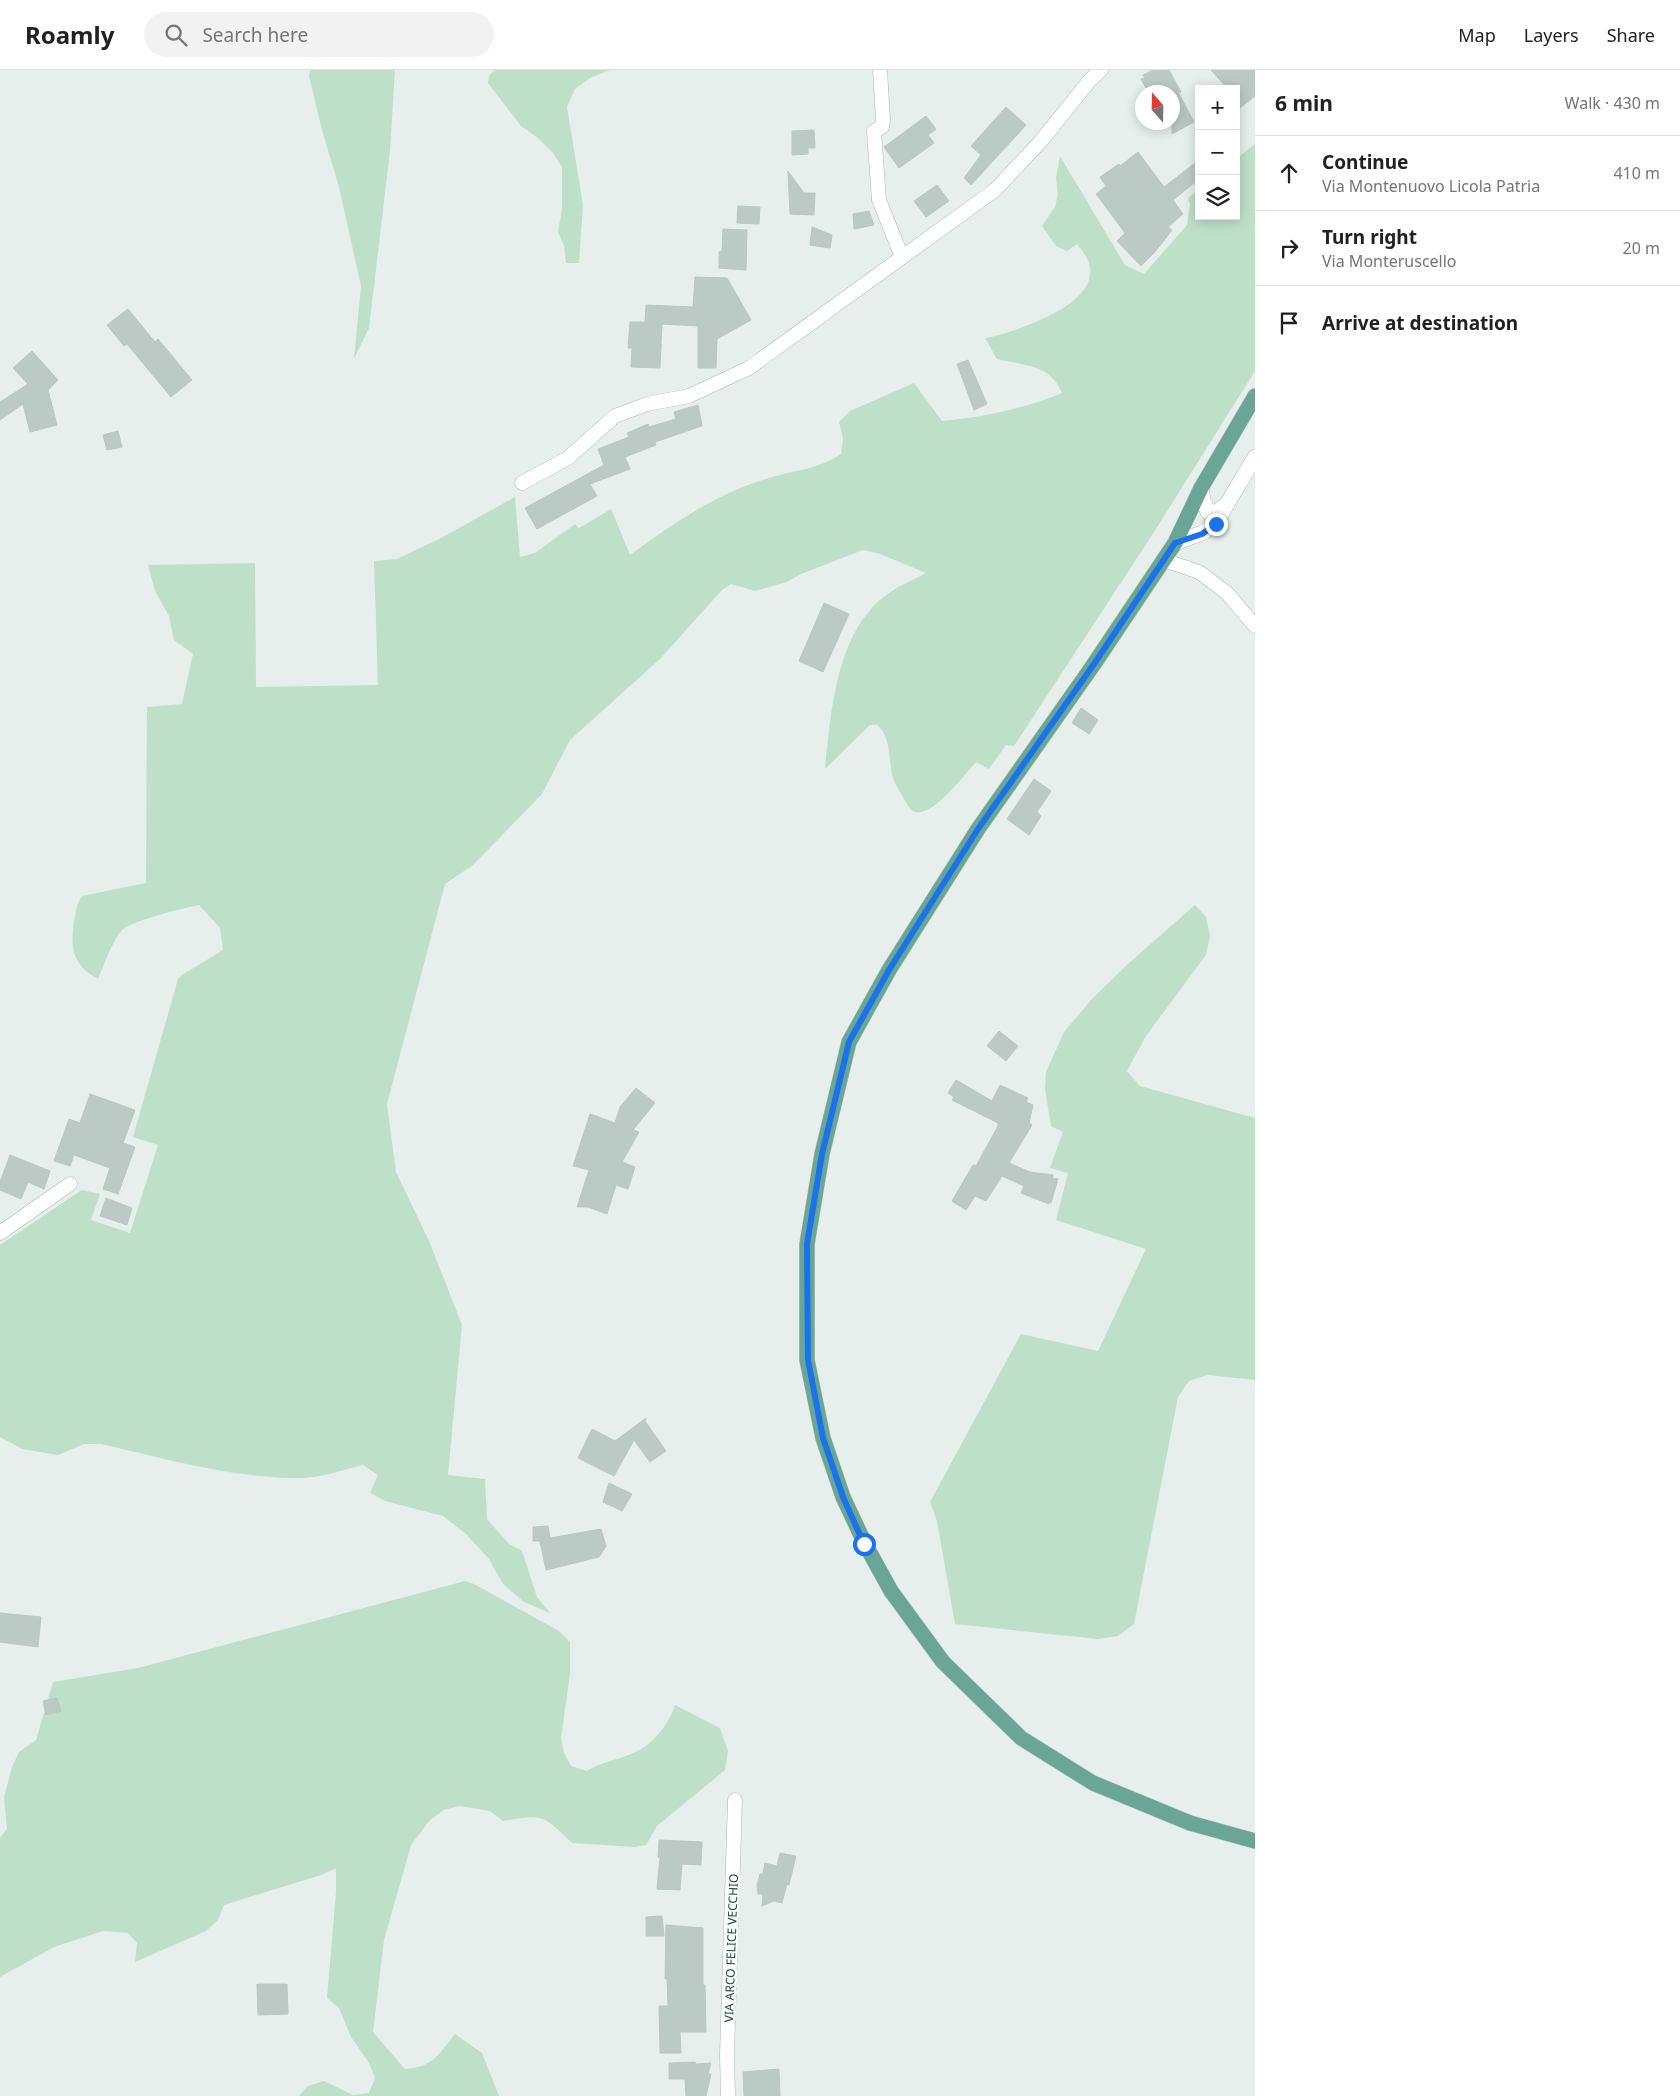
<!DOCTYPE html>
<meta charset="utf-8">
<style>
:root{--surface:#fff;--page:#f2f2f2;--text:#202124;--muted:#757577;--line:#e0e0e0}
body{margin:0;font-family:"Noto Sans",sans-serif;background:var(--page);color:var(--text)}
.controls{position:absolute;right:15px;top:15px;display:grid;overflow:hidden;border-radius:0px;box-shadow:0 2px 12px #0003}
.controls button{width:45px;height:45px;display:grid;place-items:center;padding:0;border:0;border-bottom:1px solid var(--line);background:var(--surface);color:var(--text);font:25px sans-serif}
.compass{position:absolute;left:1135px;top:15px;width:45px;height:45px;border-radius:50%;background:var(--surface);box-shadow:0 2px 12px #0003;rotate:340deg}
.stop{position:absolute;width:15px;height:15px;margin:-11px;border:4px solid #1a73e8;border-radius:50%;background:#fff}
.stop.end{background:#1a73e8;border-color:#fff;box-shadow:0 1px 5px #0008}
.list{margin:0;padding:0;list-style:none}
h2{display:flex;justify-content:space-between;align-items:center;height:65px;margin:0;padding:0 20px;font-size:21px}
h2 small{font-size:16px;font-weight:400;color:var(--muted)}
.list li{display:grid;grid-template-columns:32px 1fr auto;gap:15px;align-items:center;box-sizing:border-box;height:75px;padding:0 20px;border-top:1px solid var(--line)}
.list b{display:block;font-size:19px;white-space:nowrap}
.list p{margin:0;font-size:16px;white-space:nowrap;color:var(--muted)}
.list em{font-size:16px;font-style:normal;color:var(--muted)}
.icon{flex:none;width:28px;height:28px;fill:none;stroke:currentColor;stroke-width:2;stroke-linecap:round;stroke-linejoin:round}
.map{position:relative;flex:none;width:1255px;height:2026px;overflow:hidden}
header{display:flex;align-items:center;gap:30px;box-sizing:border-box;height:70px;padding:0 25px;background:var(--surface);border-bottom:1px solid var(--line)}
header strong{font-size:24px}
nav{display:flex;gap:28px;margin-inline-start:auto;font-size:18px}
.search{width:350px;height:45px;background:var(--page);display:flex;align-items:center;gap:12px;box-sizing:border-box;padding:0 18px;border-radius:28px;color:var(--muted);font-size:19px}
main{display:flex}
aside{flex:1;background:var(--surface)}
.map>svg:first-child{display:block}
.green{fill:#bfe0c8}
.building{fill:#bbcac4;stroke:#b8c9c2}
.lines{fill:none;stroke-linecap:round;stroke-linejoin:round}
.minor-casing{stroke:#a8b8b2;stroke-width:15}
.tertiary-casing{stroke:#a8b8b2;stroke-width:16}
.primary-casing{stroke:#c2cac8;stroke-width:16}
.minor{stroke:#fff;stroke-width:14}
.tertiary{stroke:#fff;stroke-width:15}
.primary{stroke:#6aa596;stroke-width:15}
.route{stroke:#1a73e8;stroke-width:6}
.labels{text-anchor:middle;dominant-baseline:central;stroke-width:5;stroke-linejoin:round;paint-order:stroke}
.street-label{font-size:12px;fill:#24423a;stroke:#f7fbf9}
</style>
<header>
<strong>Roamly</strong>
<div class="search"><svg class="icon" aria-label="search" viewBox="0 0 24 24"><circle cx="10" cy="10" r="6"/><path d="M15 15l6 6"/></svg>Search here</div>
<nav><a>Map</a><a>Layers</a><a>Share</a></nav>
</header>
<main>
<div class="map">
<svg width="1255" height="2026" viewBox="0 0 1255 2026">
<rect width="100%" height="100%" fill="#e6efeb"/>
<path class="green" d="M 310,0 L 395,0 L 390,81 L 369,258 L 354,289 L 361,216 L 339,117 L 322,60 L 309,6 Z
M 494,0 L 610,0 L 590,8 L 575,19 L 567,37 L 583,135 L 579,193 L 566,193 L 564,176 L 558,162 L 562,139 L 562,97 L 553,83 L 538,68 L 521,56 L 488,13 L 489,6 Z
M 1255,74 L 1255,301 L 1156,459 L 1014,676 L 1006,675 L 989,699 L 976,692 C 966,703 930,751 913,741 C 908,738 905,730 902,725 C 899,720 895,714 893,708 C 888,691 892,667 877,655 L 870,655 L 825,699 C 831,642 836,559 889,523 C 900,515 914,510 926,503 L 880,484 L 863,480 L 801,504 L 787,512 L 755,521 L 731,514 L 722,520 L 660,589 L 570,670 L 542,724 L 473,795 L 445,814 L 387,1034 L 396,1102 L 429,1171 L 462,1255 L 448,1405 L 485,1409 L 487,1449 L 509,1474 L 522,1481 L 537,1527 L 550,1543 L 524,1532 L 503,1514 L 489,1489 L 466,1464 L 443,1446 L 385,1431 L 370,1423 L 378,1405 L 363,1395 C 342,1400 320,1408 299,1408 C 232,1408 166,1389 101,1374 L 84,1374 L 58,1385 L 22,1379 L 0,1367 L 0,1175 L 82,1120 L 100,1124 L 91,1150 L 130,1163 L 158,1075 L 133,1067 L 178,909 L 182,905 L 223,880 L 220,858 L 199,835 C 184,838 131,851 122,860 C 112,871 104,895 98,909 C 73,895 70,879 74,852 C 76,842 76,834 82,826 L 146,813 L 147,637 L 182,634 L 193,584 L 174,570 L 169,546 L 155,521 L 148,495 L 255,493 L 256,617 L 378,615 L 374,491 L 397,489 L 441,468 L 515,427 L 520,487 L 535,483 L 575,454 L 579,458 L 611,439 L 630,485 C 672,454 716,424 766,409 C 792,400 818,400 841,384 L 843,368 L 839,352 L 850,341 L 914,313 L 942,351 C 984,347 1023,339 1062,323 C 1050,294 1025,296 997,289 L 985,268 C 1013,263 1087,238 1090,205 C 1092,193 1084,183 1077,174 L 1067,181 L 1056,176 L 1042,156 L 1055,137 L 1058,124 L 1056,108 L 1060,86 L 1125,195 L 1144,204 L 1187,155 L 1190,134 L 1188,128 L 1199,119 L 1199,146 L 1236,146 L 1236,89 Z
M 1195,835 L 1206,847 L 1210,866 L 1206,885 L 1146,966 L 1127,1001 L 1140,1016 L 1255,1048 L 1255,1310 L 1208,1305 L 1189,1311 L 1178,1327 L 1134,1554 L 1118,1566 L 1098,1569 L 955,1554 L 937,1451 L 930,1432 L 1021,1264 L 1098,1281 L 1146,1179 L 1056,1150 L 1068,1103 L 1050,1098 L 1063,1062 L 1051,1056 L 1045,1019 L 1046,1002 L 1064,962 L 1092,929 L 1130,892 Z
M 465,1511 L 474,1514 L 559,1561 L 570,1572 L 570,1604 L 561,1668 L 564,1683 L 571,1696 L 587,1701 C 603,1691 615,1691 631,1684 C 652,1676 668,1656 675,1635 L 720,1658 L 728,1681 L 725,1700 L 657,1756 L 646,1775 L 635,1777 L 572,1773 C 542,1744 544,1744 503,1751 L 490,1741 L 459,1736 L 444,1740 L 430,1750 L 411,1775 L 384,1870 L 373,1962 L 405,1999 C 433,1997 438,1985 455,1964 L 482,1983 L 499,2026 L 299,2026 L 308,2016 L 324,2011 L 353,2025 L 369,2023 L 375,2008 L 369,1993 L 351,1967 L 339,1938 L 327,1928 L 336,1822 L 336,1798 L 321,1805 L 224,1835 L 218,1850 L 206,1861 L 135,1892 L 137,1873 L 128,1863 L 103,1861 L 54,1877 L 0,1907 L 0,1768 L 7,1759 L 4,1727 L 12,1697 L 19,1682 L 36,1670 L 53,1612 L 138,1598 Z"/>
<path class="building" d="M 1153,0 L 1169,0 L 1181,22 L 1178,22 L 1194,52 L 1172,64 L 1172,22 L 1148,22 L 1141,9 L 1145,8 L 1143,5 Z
M 1211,0 L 1255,0 L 1255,26 L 1236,41 L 1236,19 L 1228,19 Z
M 1006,37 L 1026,55 L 971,115 L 964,108 L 981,85 L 971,76 Z
M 926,46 L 936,59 L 928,65 L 934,73 L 899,98 L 884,77 Z
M 814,60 L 815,78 L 808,78 L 808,84 L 792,85 L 792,61 Z
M 1138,82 L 1164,117 L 1199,90 L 1199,109 L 1173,130 L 1183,144 L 1168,157 L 1172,160 L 1155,182 L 1141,196 L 1117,171 L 1125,163 L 1096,124 L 1106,116 L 1100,107 L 1119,94 L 1120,96 Z
M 788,101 L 804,123 L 815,123 L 814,145 L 790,144 Z
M 937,115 L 949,131 L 926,147 L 914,131 Z
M 738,136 L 760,137 L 759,154 L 737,153 Z
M 869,141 L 874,155 L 854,159 L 853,144 Z
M 812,157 L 832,165 L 830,178 L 810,175 Z
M 723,159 L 747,160 L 746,200 L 719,198 L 719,182 L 722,181 Z
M 695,207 L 727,208 L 751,250 L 717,269 L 716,298 L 698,298 L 698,256 L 662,254 L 660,298 L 631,297 L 632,278 L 628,278 L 630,252 L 645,252 L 646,235 L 693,237 Z
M 128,239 L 155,272 L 158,269 L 192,310 L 171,327 L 127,274 L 124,276 L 107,255 Z
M 32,281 L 58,310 L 48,320 L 57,355 L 30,362 L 23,334 L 0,350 L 0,332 L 28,314 L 13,298 Z
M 968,290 L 987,334 L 974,340 L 957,294 Z
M 698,335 L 702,356 L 655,372 L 656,375 L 625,387 L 630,399 L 590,414 L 597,426 L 537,459 L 525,438 L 604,395 L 598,379 L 629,367 L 627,363 L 648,354 L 649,357 L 676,349 L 674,342 Z
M 118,361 L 122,377 L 107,380 L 103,365 Z
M 824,533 L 849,544 L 823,602 L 799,591 Z
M 1081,638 L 1098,650 L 1089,664 L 1072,653 Z
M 1034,709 L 1051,721 L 1037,742 L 1041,746 L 1029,765 L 1007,749 Z
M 999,961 L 1018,976 L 1006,991 L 987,976 Z
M 956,1010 L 992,1031 L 1000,1015 L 1028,1028 L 1026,1032 L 1033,1035 L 1029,1053 L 1032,1055 L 1009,1093 L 1030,1102 L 1053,1105 L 1052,1108 L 1058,1109 L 1051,1133 L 1049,1132 L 1049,1134 L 1021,1123 L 1024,1116 L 1002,1106 L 986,1131 L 975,1126 L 966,1140 L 952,1131 L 973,1095 L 976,1096 L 998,1056 L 998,1053 L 952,1030 L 954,1027 L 948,1023 Z
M 636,1018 L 655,1033 L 633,1060 L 639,1062 L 622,1092 L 635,1097 L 628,1119 L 616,1115 L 607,1144 L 588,1137 L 577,1137 L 589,1100 L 573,1096 L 590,1044 L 615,1053 L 620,1037 Z
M 90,1024 L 135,1040 L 123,1073 L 135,1077 L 118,1124 L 103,1119 L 110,1098 L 74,1085 L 70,1096 L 54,1091 L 69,1049 L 80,1053 Z
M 10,1085 L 50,1101 L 44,1119 L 28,1112 L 21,1129 L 0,1120 L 0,1112 Z
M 106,1128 L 132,1138 L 127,1155 L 100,1146 Z
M 646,1348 L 645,1351 L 666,1381 L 650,1392 L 634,1370 L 614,1406 L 578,1388 L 592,1359 L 615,1371 Z
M 609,1413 L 632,1424 L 622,1441 L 603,1432 Z
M 548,1456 L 550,1468 L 601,1459 L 606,1476 L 599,1487 L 546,1500 L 540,1471 L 533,1471 L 533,1457 Z
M 0,1543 L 41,1547 L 38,1577 L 0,1572 Z
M 57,1628 L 61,1641 L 46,1645 L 43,1631 Z
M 659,1770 L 702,1772 L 701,1795 L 682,1794 L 680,1820 L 657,1819 L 660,1788 L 658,1787 Z
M 780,1783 L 796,1786 L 789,1815 L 787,1814 L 782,1833 L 774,1831 L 762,1836 L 763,1824 L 758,1824 L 757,1816 L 760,1804 L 763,1804 L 765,1793 L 777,1796 Z
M 662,1846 L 664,1866 L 646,1866 L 646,1847 Z
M 666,1855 L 703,1858 L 703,1915 L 705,1915 L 706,1962 L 680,1962 L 681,1983 L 660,1983 L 659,1936 L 668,1936 L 667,1909 L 665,1909 Z
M 257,1914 L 287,1914 L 288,1944 L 258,1945 Z
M 695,1992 L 696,1994 L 711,1993 L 708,2004 L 711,2004 L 706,2026 L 686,2026 L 685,2009 L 669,2009 L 669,1993 Z
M 779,1999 L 780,2026 L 744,2026 L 743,2002 Z"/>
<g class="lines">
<g class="minor-casing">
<path id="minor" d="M 880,0 L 883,50 L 882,57 L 874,61 L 879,130 L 902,187
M 522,413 L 568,388 L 615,346 L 647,334 L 689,326 L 749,298 L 995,120 L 1041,71 L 1090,10 L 1101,0
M 1164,490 L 1199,502 L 1227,523 L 1255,556
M 0,1163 L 70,1114
M 728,2026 L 727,1985 L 735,1730"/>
</g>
<g class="tertiary-casing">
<path id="tertiary" d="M 1201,418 L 1203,430 L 1208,442 L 1213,444 L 1227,434
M 1175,473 L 1202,463 L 1215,454 L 1255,387"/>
</g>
<g class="primary-casing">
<path id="primary" d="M 1255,326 L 1201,418 L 1175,473 L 1094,594 L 978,759 L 889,900 L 849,972 L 822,1084 L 807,1174 L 807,1290 L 823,1368 L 843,1427 L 865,1474 L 891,1521 L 943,1592 L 1021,1668 L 1093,1713 L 1190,1753 L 1255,1771"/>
</g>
<use href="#minor" class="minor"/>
<use href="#tertiary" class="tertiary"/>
<use href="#primary" class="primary"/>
</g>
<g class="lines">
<path class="route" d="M 864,1474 L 843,1427 L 823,1368 L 808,1290 L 807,1174 L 822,1084 L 849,972 L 889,900 L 978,759 L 1094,594 L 1175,473 L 1202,464 L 1216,454"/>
</g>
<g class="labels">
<g class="street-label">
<text transform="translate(731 1878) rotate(-88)">VIA ARCO FELICE VECCHIO</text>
</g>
</g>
</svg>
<div class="controls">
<button>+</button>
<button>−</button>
<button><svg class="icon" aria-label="layers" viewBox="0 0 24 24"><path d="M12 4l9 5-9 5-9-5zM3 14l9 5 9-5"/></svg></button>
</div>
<svg class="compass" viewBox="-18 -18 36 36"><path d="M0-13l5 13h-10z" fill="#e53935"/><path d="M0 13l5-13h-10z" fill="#757577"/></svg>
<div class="stop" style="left:864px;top:1474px"></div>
<div class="stop end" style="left:1216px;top:454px"></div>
</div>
<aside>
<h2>6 min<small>Walk · 430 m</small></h2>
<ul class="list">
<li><svg class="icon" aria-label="ahead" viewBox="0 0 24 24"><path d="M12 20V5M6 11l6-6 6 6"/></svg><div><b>Continue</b><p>Via Montenuovo Licola Patria</p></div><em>410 m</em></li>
<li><svg class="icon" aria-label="right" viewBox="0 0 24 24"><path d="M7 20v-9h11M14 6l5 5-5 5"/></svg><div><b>Turn right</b><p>Via Monteruscello</p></div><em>20 m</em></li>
<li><svg class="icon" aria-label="arrive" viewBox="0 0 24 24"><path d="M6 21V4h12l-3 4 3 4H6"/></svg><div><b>Arrive at destination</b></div></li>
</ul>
</aside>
</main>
